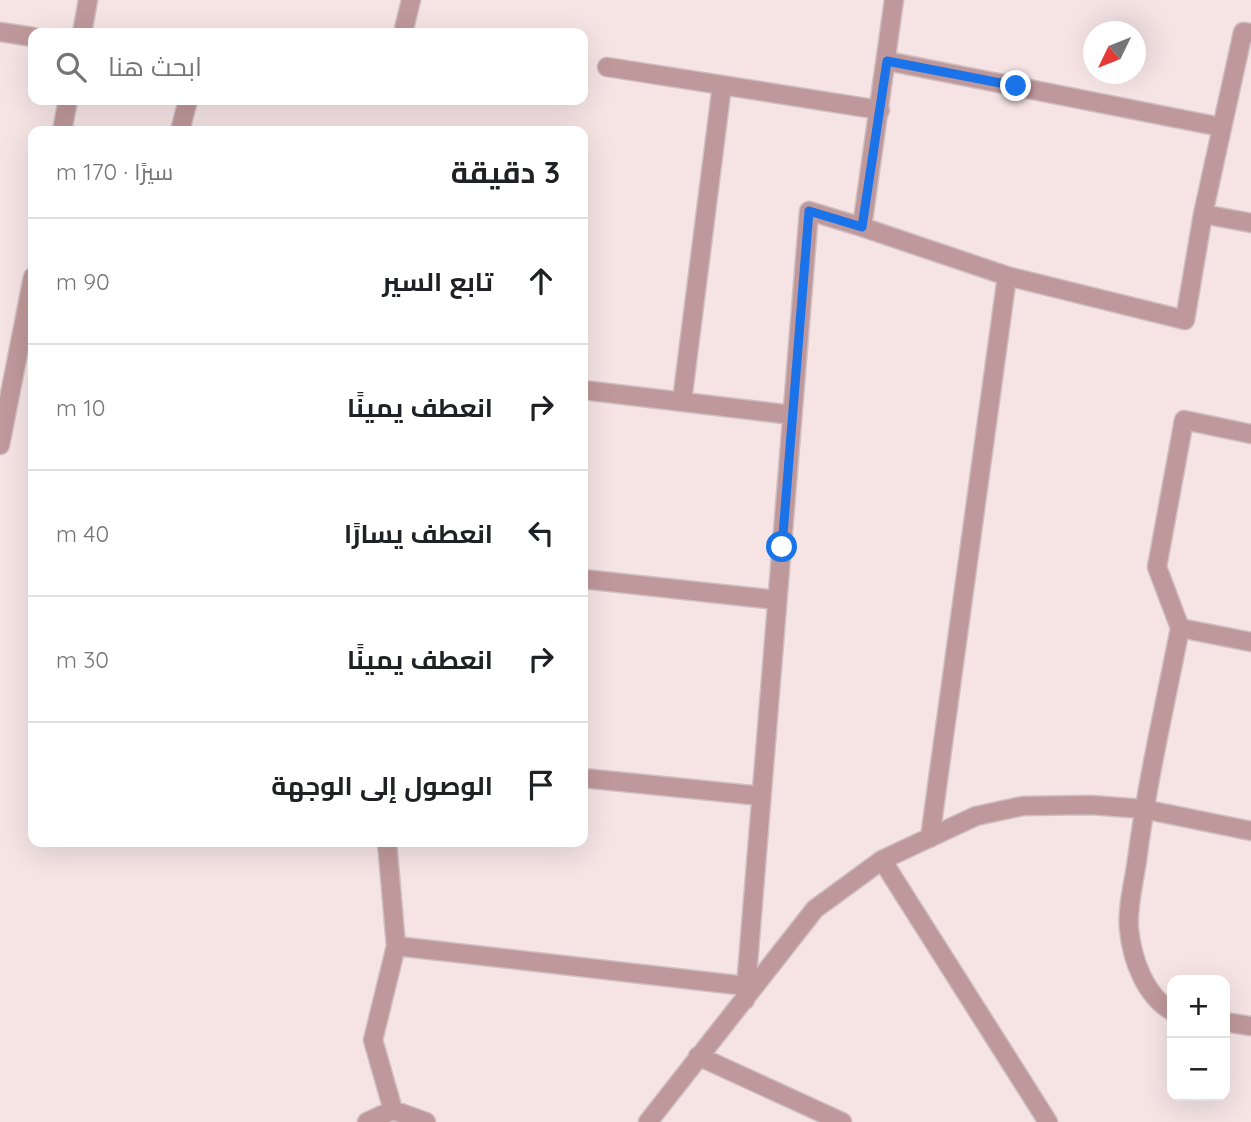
<!DOCTYPE html>
<html lang="ar">
<meta charset="utf-8">
<style>
:root{--surface:#fff;--page:#f6f6f6;--text:#202124;--muted:#757577;--line:#e0e0e0}
body{margin:0;font-family:Quicksand,Cairo,sans-serif;background:var(--page);color:var(--text);direction:rtl}
.controls{position:absolute;right:21px;bottom:21px;display:grid;overflow:hidden;border-radius:14px;box-shadow:0 7px 28px #0002}
.controls button{width:63px;height:63px;display:grid;place-items:center;padding:0;border:0;border-bottom:2px solid var(--line);background:var(--surface);color:var(--text);font:35px sans-serif}
.compass{position:absolute;left:1083px;top:21px;width:63px;height:63px;border-radius:50%;background:var(--surface);box-shadow:0 7px 28px #0002;rotate:227deg}
.stop{position:absolute;width:21px;height:21px;margin:-16px;border:5px solid #1a73e8;border-radius:50%;background:#fff}
.stop.end{background:#1a73e8;border-color:#fff;box-shadow:0 2px 7px #0008}
.list{margin:0;padding:0;list-style:none}
h2{display:flex;justify-content:space-between;align-items:center;height:91px;margin:0;padding:0 28px;font-size:30px}
h2 small{font-size:23px;font-weight:400;color:var(--muted)}
.list li{display:grid;grid-template-columns:46px 1fr auto;gap:21px;align-items:center;box-sizing:border-box;height:126px;padding:0 28px;border-top:2px solid var(--line)}
.list b{display:block;font-size:26px;white-space:nowrap}
.list em{font-size:23px;font-style:normal;color:var(--muted)}
.icon{flex:none;width:38px;height:38px;fill:none;stroke:currentColor;stroke-width:2;stroke-linecap:round;stroke-linejoin:round}
.map{position:relative;flex:none;width:1251px;height:1122px;overflow:hidden;direction:ltr}
.search{position:absolute;background:var(--surface);box-shadow:0 7px 28px #0002;left:28px;top:28px;width:560px;height:77px;display:flex;align-items:center;gap:18px;box-sizing:border-box;padding:0 24px;border-radius:14px;color:var(--muted);font-size:26px}
.panel{position:absolute;background:var(--surface);box-shadow:0 7px 28px #0002;left:28px;top:126px;width:560px;height:721px;border-radius:14px;direction:rtl}
.map>svg:first-child{display:block}
.lines{fill:none;stroke-linecap:round;stroke-linejoin:round}
.minor-casing{stroke:#cfbfc0;stroke-width:21}
.minor{stroke:#bf989b;stroke-width:18}
.route{stroke:#1a73e8;stroke-width:9}
</style>
<div class="map">
<svg width="1251" height="1122" viewBox="0 0 1251 1122">
<rect width="100%" height="100%" fill="#f6e4e5"/>
<g class="lines">
<g class="minor-casing">
<path id="minor" d="M 0,32 L 33,37
M 82,33 L 88,0
M 403,33 L 411,0
M 887,61 L 1221,127
M 607,67 L 880,110
M 62,131 L 68,100
M 180,131 L 188,100
M 1203,214 L 1251,223
M 862,227 L 1007,276 L 1185,320 L 1203,214 L 1243,32 L 1251,33
M 583,390 L 792,415
M 682,401 L 722,85
M 1251,434 L 1184,420 L 1157,567 L 1180,628 L 1251,642
M 0,445 L 33,277
M 583,579 L 777,600
M 583,778 L 761,796
M 930,838 L 1007,276
M 387,842 L 396,946 L 373,1040 L 393,1110
M 882,860 L 1048,1122
M 396,946 L 746,986
M 745,1000 L 809,211 L 862,227 L 894,0
M 1172,1011 C 1145,996 1132,959 1129,929 C 1127,907 1134,882 1137,860 C 1147,782 1165,705 1180,628
M 1225,1022 L 1251,1026
M 698,1056 L 842,1122
M 367,1122 L 393,1110 L 426,1122
M 648,1122 L 815,909 L 882,860 L 976,816 L 1023,806 L 1091,805 L 1143,809 L 1251,831"/>
</g>
<use href="#minor" class="minor"/>
</g>
<g class="lines">
<path class="route" d="M 782,547 L 809,211 L 862,227 L 887,61 L 1016,86"/>
</g>
</svg>
<div class="controls">
<button>+</button>
<button>−</button>
</div>
<svg class="compass" viewBox="-18 -18 36 36"><path d="M0-13l5 13h-10z" fill="#e53935"/><path d="M0 13l5-13h-10z" fill="#757577"/></svg>
<div class="stop" style="left:782px;top:547px"></div>
<div class="stop end" style="left:1016px;top:86px"></div>
<div class="search"><svg class="icon" aria-label="search" viewBox="0 0 24 24"><circle cx="10" cy="10" r="6"/><path d="M15 15l6 6"/></svg>ابحث هنا</div>
<section class="panel">
<h2>3 دقيقة<small>سيرًا · 170 m</small></h2>
<ul class="list">
<li><svg class="icon" aria-label="ahead" viewBox="0 0 24 24"><path d="M12 20V5M6 11l6-6 6 6"/></svg><div><b>تابع السير</b></div><em>90 m</em></li>
<li><svg class="icon" aria-label="right" viewBox="0 0 24 24"><path d="M7 20v-9h11M14 6l5 5-5 5"/></svg><div><b>انعطف يمينًا</b></div><em>10 m</em></li>
<li><svg class="icon" aria-label="left" viewBox="0 0 24 24"><path d="M17 20v-9H6M10 6l-5 5 5 5"/></svg><div><b>انعطف يسارًا</b></div><em>40 m</em></li>
<li><svg class="icon" aria-label="right" viewBox="0 0 24 24"><path d="M7 20v-9h11M14 6l5 5-5 5"/></svg><div><b>انعطف يمينًا</b></div><em>30 m</em></li>
<li><svg class="icon" aria-label="arrive" viewBox="0 0 24 24"><path d="M6 21V4h12l-3 4 3 4H6"/></svg><div><b>الوصول إلى الوجهة</b></div></li>
</ul>
</section>
</div>
